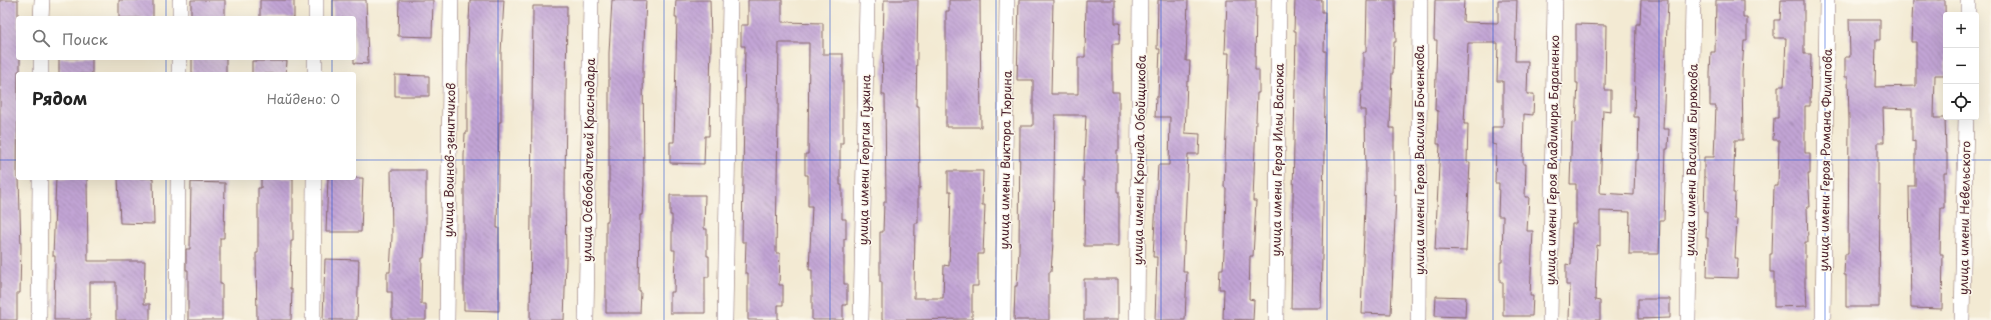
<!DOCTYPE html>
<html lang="ru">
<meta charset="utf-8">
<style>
:root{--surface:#fff;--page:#f6f6f6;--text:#222;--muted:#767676;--line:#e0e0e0}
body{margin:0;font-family:"Playpen Sans",sans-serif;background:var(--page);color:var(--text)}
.controls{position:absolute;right:12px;top:12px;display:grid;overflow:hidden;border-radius:4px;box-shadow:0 4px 16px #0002}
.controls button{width:36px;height:36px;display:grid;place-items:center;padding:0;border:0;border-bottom:1px solid var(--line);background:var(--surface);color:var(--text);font:20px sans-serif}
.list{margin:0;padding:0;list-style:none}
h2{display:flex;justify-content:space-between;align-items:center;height:52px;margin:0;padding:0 16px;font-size:17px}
h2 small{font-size:13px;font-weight:400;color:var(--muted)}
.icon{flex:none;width:22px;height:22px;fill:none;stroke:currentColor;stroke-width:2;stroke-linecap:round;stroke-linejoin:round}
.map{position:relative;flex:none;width:1991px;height:320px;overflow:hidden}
.search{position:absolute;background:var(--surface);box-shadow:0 4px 16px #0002;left:16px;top:16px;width:340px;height:44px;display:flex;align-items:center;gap:10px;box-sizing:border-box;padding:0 14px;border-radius:4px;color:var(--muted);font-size:15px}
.panel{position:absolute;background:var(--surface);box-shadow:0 4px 16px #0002;left:16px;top:72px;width:340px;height:108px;border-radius:4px}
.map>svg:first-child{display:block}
.building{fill:url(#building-back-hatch)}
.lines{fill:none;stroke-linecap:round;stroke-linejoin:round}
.street-casing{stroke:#856666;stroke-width:16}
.street{stroke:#fff;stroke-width:15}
.grid{fill:none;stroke:#1d4ed8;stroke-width:1;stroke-opacity:0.55}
.labels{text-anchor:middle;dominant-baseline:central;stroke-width:3;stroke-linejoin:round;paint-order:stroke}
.street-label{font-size:12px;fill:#4a1f2b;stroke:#fbf7ec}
</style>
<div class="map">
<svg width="1991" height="320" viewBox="0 0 1991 320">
<defs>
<pattern id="building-back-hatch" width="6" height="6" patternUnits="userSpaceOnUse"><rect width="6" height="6" fill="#c2a5d5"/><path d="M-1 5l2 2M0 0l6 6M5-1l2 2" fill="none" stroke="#a086ad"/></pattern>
</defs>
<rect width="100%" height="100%" fill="#fbf7ec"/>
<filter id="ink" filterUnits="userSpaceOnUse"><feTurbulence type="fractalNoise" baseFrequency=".025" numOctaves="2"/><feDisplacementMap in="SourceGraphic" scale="8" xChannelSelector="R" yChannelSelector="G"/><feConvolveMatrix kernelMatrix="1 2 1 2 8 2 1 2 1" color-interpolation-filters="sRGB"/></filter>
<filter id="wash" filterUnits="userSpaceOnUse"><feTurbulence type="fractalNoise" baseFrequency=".012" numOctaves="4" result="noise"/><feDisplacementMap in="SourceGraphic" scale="16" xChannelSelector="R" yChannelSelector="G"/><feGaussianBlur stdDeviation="0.9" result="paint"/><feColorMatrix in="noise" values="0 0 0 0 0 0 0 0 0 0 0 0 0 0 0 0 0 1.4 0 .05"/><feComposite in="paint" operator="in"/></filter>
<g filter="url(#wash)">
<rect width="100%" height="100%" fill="#f3ead3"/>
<g id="blocks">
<path class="building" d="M 0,0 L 18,0 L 18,58 L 20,58 L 20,71 L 18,71 L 17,178 L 19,178 L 21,247 L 20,293 L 17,293 L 17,320 L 0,320 Z
M 119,0 L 153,0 L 153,18 L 119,18 Z
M 191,0 L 225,0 L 225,18 L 191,18 Z
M 260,0 L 294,0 L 294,18 L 260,18 Z
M 333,0 L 366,0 L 368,64 L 354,63 L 354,18 L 333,18 Z
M 399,0 L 433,0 L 432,37 L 398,36 Z
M 470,0 L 504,0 L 501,53 L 501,122 L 499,122 L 497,228 L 499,228 L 499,311 L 464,310 L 464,156 L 465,133 L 467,133 L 467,66 Z
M 612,0 L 646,0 L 643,64 L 644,184 L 642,215 L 640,215 L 639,292 L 641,292 L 640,313 L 606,313 L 606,221 L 608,221 L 609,194 L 609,53 Z
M 676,0 L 710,0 L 711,42 L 709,136 L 705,136 L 704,164 L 670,163 L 670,142 L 674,142 L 677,18 L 675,18 Z
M 748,0 L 782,0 L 782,22 L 823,23 L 823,54 L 843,54 L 843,143 L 840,143 L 840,185 L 842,185 L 842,219 L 846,219 L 846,239 L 844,239 L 844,284 L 847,284 L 847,305 L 843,305 L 843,320 L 812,320 L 812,270 L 809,270 L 812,206 L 808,206 L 808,175 L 805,175 L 805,154 L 808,154 L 809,43 L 779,43 L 776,253 L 780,253 L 779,285 L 783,285 L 783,305 L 778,305 L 778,320 L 748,320 L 748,273 L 745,273 L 746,242 L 742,242 L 745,46 L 741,46 L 741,25 L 748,25 Z
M 884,0 L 918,0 L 916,106 L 919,106 L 920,188 L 918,188 L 918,223 L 915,223 L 914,298 L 943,298 L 944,265 L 949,266 L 950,233 L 951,191 L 948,191 L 948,171 L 983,171 L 982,205 L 985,205 L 983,254 L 978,254 L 978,286 L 972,286 L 972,319 L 882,320 L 882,282 L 880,282 L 880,232 L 883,232 L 884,202 L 886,202 L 885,95 L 882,95 Z
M 949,0 L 980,0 L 981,127 L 946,127 L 946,11 L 949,11 Z
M 1019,0 L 1053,0 L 1051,94 L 1078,94 L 1078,57 L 1085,57 L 1086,0 L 1115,0 L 1115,23 L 1120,23 L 1119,44 L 1112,44 L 1112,92 L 1119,92 L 1119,150 L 1117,150 L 1117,192 L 1119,192 L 1119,246 L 1084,246 L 1085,181 L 1083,181 L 1086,115 L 1055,115 L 1053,242 L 1051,272 L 1049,272 L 1049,320 L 1014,320 L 1015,286 L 1017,286 L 1019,251 L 1020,126 L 1033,126 L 1033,80 L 1017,80 Z
M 1158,0 L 1188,0 L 1186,61 L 1190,61 L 1189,81 L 1187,81 L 1185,133 L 1200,134 L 1199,154 L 1188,154 L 1183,272 L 1187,272 L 1185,320 L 1155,320 L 1157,257 L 1153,257 L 1158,165 L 1169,165 L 1170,117 L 1155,117 L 1156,97 L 1158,97 L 1160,49 L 1157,49 Z
M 1227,0 L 1256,0 L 1255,70 L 1259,70 L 1259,93 L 1257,93 L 1253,201 L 1256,201 L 1255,221 L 1253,256 L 1250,256 L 1249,299 L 1254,300 L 1253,320 L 1223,319 L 1224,289 L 1219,289 L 1220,269 L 1223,269 L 1225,235 L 1226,188 L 1224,187 L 1229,53 L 1225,53 Z
M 1295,0 L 1322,0 L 1322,12 L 1325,12 L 1324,51 L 1326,51 L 1321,308 L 1291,308 L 1296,31 L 1294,31 Z
M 1367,0 L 1395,0 L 1396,42 L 1394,42 L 1393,73 L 1392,73 L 1390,128 L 1394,128 L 1394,194 L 1396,195 L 1391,314 L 1361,313 L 1366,180 L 1365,110 L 1360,110 L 1361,90 L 1363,90 L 1363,52 L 1366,52 Z
M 1435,0 L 1464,0 L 1463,21 L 1465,22 L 1498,23 L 1498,0 L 1517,0 L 1515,61 L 1528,61 L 1527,94 L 1534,94 L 1533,115 L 1524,114 L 1523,164 L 1526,164 L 1525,197 L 1529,197 L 1527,231 L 1533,231 L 1530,296 L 1533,296 L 1532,316 L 1503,316 L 1503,282 L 1500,282 L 1500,262 L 1502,262 L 1503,216 L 1498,216 L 1499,183 L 1495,183 L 1496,145 L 1492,144 L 1492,127 L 1503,127 L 1503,81 L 1497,81 L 1498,43 L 1468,43 L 1464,124 L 1468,124 L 1467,162 L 1470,162 L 1466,251 L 1435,250 L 1440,144 L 1437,144 L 1438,111 L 1435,110 L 1437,40 L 1434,40 Z
M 1641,0 L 1668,0 L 1663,129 L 1669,129 L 1668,149 L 1666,149 L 1664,220 L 1660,220 L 1659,254 L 1629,254 L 1630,212 L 1600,211 L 1600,246 L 1597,245 L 1595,300 L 1600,301 L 1600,320 L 1569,320 L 1570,285 L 1566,285 L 1566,264 L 1571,265 L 1572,224 L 1576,224 L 1576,184 L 1570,184 L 1572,122 L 1576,123 L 1578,83 L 1576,83 L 1576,24 L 1606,25 L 1605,90 L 1611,90 L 1611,111 L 1603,110 L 1600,193 L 1634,195 L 1635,160 L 1638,160 L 1639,117 L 1634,117 L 1636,24 L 1640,24 Z
M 1716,0 L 1743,0 L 1743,18 L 1747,18 L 1747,41 L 1744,41 L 1742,73 L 1743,140 L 1735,140 L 1733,193 L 1735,193 L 1734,219 L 1737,219 L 1735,258 L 1738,258 L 1737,278 L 1707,277 L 1708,238 L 1706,238 L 1707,212 L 1704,212 L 1705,177 L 1704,177 L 1704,157 L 1714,157 L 1716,106 L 1710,106 L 1710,73 L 1711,52 L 1715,52 Z
M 1781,0 L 1804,0 L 1804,54 L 1811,54 L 1810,106 L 1805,106 L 1805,153 L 1810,153 L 1810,174 L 1808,174 L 1810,207 L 1807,207 L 1808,242 L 1805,242 L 1805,287 L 1806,287 L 1807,306 L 1774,307 L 1774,272 L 1770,272 L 1770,254 L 1772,254 L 1774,186 L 1778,186 L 1779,140 L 1773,140 L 1774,118 L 1778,118 L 1778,86 L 1784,86 L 1786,38 L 1774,38 L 1774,20 L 1780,20 Z
M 1913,0 L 1945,0 L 1946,75 L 1935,75 L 1934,118 L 1945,118 L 1946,153 L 1947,153 L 1947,173 L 1944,173 L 1944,208 L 1941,208 L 1940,254 L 1943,254 L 1942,309 L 1911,308 L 1909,186 L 1915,186 L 1915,140 L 1912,141 L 1912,109 L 1883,108 L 1884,142 L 1878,142 L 1878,185 L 1880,185 L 1879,307 L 1846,307 L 1846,275 L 1844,275 L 1845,254 L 1848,254 L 1849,121 L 1848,77 L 1845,77 L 1845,57 L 1850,57 L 1849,19 L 1880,19 L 1880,40 L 1876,40 L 1875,87 L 1916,86 L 1916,42 L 1911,42 Z
M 533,6 L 567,6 L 565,190 L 566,260 L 564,320 L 530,320 Z
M 59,58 L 92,58 L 92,74 L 59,74 Z
M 192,58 L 226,58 L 226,74 L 192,74 Z
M 252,61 L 287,61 L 286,74 L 252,74 Z
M 395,75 L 429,76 L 429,96 L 395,96 Z
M 391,170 L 426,170 L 426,226 L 424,258 L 422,258 L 421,304 L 426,304 L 426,320 L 392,320 L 392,292 L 387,292 L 387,272 L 390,272 L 392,237 Z
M 56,178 L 87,178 L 88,261 L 145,261 L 144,304 L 150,304 L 150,320 L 116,320 L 116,282 L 90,282 L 90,320 L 54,320 L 55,256 L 53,256 Z
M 118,178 L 153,178 L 154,224 L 120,223 Z
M 261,178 L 293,178 L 293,241 L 291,241 L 290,289 L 292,289 L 291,320 L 257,320 L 256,253 L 258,253 L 258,188 L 261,188 Z
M 328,178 L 363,178 L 361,232 L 326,232 Z
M 191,182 L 225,183 L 224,238 L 220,238 L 220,284 L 222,284 L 222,320 L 188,320 L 188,270 L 186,270 L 186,249 L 190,249 Z
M 670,195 L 705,195 L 704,229 L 707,229 L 707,256 L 709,256 L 709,277 L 705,277 L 705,313 L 670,313 L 670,292 L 674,292 L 675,250 L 672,250 L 672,215 L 670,215 Z
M 325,259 L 359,260 L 357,320 L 323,320 Z
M 1084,279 L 1118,279 L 1118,320 L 1084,320 Z
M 1436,296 L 1466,297 L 1465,317 L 1435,316 Z
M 1638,299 L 1670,299 L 1670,318 L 1638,319 Z"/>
</g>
</g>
<g filter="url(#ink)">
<use href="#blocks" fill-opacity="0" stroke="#856666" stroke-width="1"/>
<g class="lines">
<g class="street-casing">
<path id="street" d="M 1968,15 L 1968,0
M 41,18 L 42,0
M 180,18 L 180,0
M 316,18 L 316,0
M 41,74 L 41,58
M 179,74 L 179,58
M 315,74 L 315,58
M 39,320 L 40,178
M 177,320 L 178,178
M 313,320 L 314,178
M 447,320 L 451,0
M 586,320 L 591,0
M 725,320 L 730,0
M 861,320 L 867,0
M 1003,320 L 1007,0
M 1137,320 L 1140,0
M 1276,320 L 1279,0
M 1418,320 L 1420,0
M 1550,320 L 1555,0
M 1688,320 L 1693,0
M 1823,320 L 1827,0
M 1962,320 L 1966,117"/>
</g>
<use href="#street" class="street"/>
</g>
</g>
<path class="grid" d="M 166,0 L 166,18M 332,0 L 332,18M 498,0 L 498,320M 664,0 L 664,320M 830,0 L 830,320M 996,0 L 996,320M 1161,0 L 1161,320M 1327,0 L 1327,320M 1493,0 L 1493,320M 1659,0 L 1659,320M 1825,0 L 1825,320M 166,58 L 166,74M 332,58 L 332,74M 0,160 L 18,160M 354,160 L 1991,160M 166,178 L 166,320M 332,178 L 332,320"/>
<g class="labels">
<g class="street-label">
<text transform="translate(449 160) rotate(-89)">улица Воинов-зенитчиков</text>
<text transform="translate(588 160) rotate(-89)">улица Освободителей Краснодара</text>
<text transform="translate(864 160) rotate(-89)">улица имени Георгия Гужина</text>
<text transform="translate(1005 160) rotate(-89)">улица имени Виктора Тюрина</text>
<text transform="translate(1139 160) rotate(-89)">улица имени Кронида Обойщикова</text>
<text transform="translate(1277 160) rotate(-89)">улица имени Героя Ильи Васюка</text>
<text transform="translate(1419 160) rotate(-90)">улица имени Героя Василия Боченкова</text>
<text transform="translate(1552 160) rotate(-89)">улица имени Героя Владимира Бараненко</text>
<text transform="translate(1691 160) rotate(-89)">улица имени Василия Бирюкова</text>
<text transform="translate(1825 160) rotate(-89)">улица имени Героя Романа Филипова</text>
<text transform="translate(1964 218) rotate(-89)">улица имени Невельского</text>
</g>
</g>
</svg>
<div class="controls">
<button>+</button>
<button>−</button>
<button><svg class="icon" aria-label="locate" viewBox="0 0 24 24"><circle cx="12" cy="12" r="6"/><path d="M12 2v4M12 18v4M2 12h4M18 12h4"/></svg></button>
</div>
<div class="search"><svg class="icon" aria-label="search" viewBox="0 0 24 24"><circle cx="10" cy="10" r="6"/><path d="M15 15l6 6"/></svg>Поиск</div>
<section class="panel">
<h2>Рядом<small>Найдено: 0</small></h2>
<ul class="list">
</ul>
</section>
</div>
